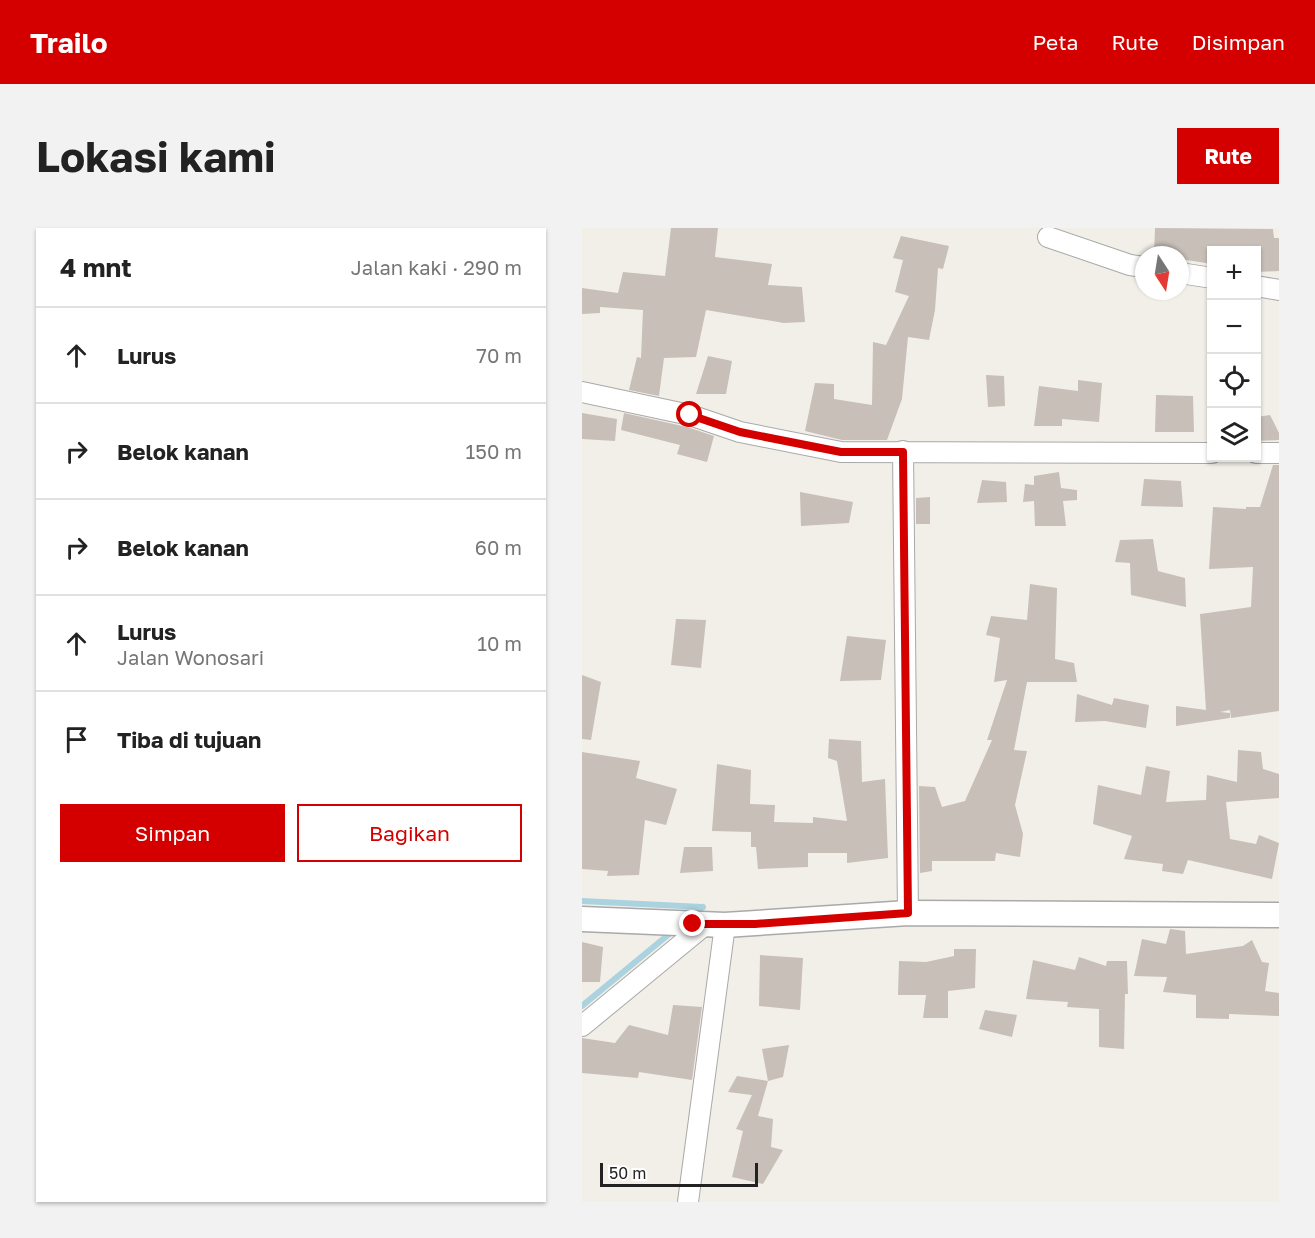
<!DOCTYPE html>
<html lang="id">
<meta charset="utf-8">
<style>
:root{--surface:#fff;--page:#f2f2f2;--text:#222;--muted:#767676;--line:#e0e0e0;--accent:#d40000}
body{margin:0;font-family:"Golos Text",sans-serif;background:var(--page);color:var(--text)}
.controls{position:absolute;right:18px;top:18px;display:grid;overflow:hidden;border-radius:0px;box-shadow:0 2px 4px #0004}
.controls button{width:54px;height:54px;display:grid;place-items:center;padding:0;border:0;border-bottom:2px solid var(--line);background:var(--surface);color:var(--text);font:30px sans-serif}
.compass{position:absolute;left:553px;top:18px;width:54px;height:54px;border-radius:50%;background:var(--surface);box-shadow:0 2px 4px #0004;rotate:168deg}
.scale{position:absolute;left:18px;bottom:15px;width:158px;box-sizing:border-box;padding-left:6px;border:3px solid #222;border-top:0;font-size:16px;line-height:21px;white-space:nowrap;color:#222;-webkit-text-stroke:4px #fff;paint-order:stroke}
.stop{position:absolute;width:18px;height:18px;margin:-14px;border:4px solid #d40000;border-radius:50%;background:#fff}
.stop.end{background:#d40000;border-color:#fff;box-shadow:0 2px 6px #0008}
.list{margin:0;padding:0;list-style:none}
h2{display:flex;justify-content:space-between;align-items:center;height:78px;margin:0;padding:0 24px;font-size:26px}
h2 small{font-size:20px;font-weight:400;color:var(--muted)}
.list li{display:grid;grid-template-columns:39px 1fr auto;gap:18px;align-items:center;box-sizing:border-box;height:96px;padding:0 24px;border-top:2px solid var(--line)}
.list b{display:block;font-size:22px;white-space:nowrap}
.list p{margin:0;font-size:20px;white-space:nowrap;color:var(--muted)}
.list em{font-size:20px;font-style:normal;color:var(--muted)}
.actions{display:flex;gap:12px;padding:18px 24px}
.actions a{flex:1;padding:14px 0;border:2px solid var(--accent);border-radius:0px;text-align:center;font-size:21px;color:var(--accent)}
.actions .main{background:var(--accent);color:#fff}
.icon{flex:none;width:33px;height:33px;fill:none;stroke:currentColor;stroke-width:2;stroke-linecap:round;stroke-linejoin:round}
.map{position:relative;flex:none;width:697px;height:974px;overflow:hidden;border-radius:0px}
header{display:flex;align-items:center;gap:36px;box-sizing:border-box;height:84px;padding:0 30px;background:var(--accent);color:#fff}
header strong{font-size:28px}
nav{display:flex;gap:33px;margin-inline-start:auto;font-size:21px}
.intro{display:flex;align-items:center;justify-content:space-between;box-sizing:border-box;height:144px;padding:0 36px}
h1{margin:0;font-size:42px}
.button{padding:15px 27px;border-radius:0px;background:var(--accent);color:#fff;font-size:21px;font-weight:700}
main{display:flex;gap:36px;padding:0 36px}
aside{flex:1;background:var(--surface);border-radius:0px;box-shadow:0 2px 4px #0004}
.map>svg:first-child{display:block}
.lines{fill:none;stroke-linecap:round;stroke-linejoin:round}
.stream{stroke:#aad3df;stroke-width:6}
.building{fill:#c7bfb8}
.minor-casing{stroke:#a9a9a9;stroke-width:22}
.tertiary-casing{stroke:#a9a9a9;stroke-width:27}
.minor{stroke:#fff;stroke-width:20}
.tertiary{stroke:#fff;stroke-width:24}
.route{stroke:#d40000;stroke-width:8}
</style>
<header>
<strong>Trailo</strong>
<nav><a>Peta</a><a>Rute</a><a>Disimpan</a></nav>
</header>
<div class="intro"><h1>Lokasi kami</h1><a class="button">Rute</a></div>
<main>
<aside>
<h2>4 mnt<small>Jalan kaki · 290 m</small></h2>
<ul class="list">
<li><svg class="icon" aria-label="ahead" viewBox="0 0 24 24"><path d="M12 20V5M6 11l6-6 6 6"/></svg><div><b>Lurus</b></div><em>70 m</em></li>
<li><svg class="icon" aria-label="right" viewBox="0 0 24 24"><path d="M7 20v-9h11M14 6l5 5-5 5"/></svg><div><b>Belok kanan</b></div><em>150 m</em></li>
<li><svg class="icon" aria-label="right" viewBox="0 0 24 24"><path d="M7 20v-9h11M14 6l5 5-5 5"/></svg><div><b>Belok kanan</b></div><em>60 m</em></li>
<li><svg class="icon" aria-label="ahead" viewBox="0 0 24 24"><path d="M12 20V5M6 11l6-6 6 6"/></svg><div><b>Lurus</b><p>Jalan Wonosari</p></div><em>10 m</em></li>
<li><svg class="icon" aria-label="arrive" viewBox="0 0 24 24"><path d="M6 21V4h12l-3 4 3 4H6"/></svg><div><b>Tiba di tujuan</b></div></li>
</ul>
<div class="actions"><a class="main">Simpan</a><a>Bagikan</a></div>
</aside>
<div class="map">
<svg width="697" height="974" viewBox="0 0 697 974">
<rect width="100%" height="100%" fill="#f2efe9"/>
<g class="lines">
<path class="stream" d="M 0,673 L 120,679
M 109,688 L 121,679
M 0,778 L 92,702"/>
</g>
<path class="building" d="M 89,0 L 136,0 L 133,29 L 190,36 L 186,57 L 220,59 L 223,94 L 202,95 L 124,82 L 114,129 L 82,130 L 77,168 L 47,162 L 55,129 L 59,130 L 61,82 L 18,79 L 18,85 L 0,86 L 0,60 L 36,65 L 41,44 L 83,48 Z
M 573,0 L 691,1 L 692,10 L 697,10 L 697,43 L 675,44 L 675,22 L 630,22 L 630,36 L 598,31 L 598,27 L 572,27 Z
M 319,8 L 367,18 L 361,41 L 356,40 L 353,82 L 347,112 L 326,109 L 320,171 L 305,212 L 260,212 L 223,203 L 233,155 L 252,156 L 252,171 L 290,177 L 291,114 L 304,117 L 327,68 L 313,64 L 321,32 L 311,30 Z
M 126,128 L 150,133 L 144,166 L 114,166 Z
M 404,147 L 422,148 L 423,178 L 406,179 Z
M 496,152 L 520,155 L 517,194 L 480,191 L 480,198 L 452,198 L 457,158 L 496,163 Z
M 574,167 L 611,168 L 612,204 L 573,204 Z
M 0,185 L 35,191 L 33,213 L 0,211 Z
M 42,185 L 105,199 L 132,208 L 125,234 L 95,226 L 98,217 L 39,202 Z
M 688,187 L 697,205 L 697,212 L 675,213 L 675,189 Z
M 691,237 L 697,237 L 697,483 L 649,490 L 648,482 L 638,484 L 648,485 L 648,490 L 594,498 L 594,478 L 624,482 L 618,386 L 669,379 L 671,339 L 627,341 L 631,279 L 664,281 L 664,279 L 678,279 Z
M 477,244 L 479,260 L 495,262 L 495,272 L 481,273 L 484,298 L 453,298 L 452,273 L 441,274 L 443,256 L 452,257 L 452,248 Z
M 562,251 L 599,253 L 601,279 L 559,278 Z
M 400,252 L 424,254 L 425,274 L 395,275 Z
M 218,264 L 271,274 L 267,295 L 219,298 Z
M 348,269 L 348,296 L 334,296 L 334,270 Z
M 571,311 L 576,343 L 603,350 L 604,379 L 549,367 L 548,335 L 533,334 L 538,312 Z
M 448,356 L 475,360 L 473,431 L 492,435 L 495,454 L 445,454 L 432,522 L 445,523 L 433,577 L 441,606 L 438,629 L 414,625 L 413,633 L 350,633 L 350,643 L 338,645 L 337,558 L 353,559 L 360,579 L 383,573 L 410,512 L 405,512 L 425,452 L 412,454 L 418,410 L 404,407 L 409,388 L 445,392 Z
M 94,391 L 124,392 L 119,440 L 89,437 Z
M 265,408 L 304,412 L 299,452 L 258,453 Z
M 0,447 L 19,454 L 9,512 L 0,511 Z
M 495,466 L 530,477 L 532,470 L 567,477 L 564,500 L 523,493 L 493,494 Z
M 247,511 L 279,513 L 280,554 L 303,551 L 306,630 L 265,635 L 265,625 L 226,625 L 226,639 L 176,641 L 174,619 L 169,619 L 169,604 L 130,603 L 135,536 L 169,542 L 168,576 L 193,577 L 192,594 L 231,595 L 231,589 L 265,593 L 255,533 L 246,530 Z
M 656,522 L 679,524 L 681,541 L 697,546 L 697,570 L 644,574 L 648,611 L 674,616 L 677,607 L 697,615 L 690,651 L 606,632 L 601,646 L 580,643 L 581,636 L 542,631 L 550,608 L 511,596 L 516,557 L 559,567 L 564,538 L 588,543 L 584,574 L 624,572 L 625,547 L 655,554 Z
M 0,524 L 58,533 L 54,550 L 95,561 L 84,597 L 63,592 L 57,647 L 25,648 L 26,643 L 0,641 Z
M 102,619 L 130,619 L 131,643 L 98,645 Z
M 588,701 L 603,703 L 604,726 L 661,718 L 670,712 L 680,734 L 687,735 L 683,763 L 697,765 L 697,788 L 647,786 L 647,791 L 614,790 L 614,767 L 581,764 L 585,749 L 552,748 L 560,711 L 584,716 Z
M 0,714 L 21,719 L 18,754 L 0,754 Z
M 372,721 L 394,721 L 393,760 L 366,763 L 366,790 L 341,790 L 344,767 L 316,767 L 317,733 L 344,734 L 372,728 Z
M 178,727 L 221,730 L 218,782 L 177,778 Z
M 497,729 L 524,738 L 525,733 L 545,733 L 546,766 L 543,766 L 542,821 L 517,819 L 517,781 L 485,779 L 486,774 L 444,771 L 451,732 L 493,742 Z
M 91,777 L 120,779 L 110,852 L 57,844 L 56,850 L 0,845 L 0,810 L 33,815 L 47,797 L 86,807 Z
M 403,782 L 435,787 L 430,809 L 397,801 Z
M 207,817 L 201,849 L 186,853 L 180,821 Z
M 155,848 L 186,853 L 176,888 L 191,891 L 189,919 L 201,922 L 181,956 L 150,949 L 161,903 L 154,901 L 170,867 L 146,864 Z"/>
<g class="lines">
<g class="minor-casing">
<path id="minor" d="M 466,9 L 548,37 L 562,39
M 598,45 L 630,50
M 674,58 L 697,62
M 0,164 L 108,187 L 158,204 L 259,224 L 630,225
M 321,223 L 326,685
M 674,225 L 697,225
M 0,798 L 124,696
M 106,974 L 143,697"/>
</g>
<g class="tertiary-casing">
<path id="tertiary" d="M 0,691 L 143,697 L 326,685 L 697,687"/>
</g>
<use href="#minor" class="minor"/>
<use href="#tertiary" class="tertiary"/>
</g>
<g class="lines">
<path class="route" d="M 108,187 L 158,204 L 259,224 L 321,224 L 326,685 L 173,696 L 111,696"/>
</g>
</svg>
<div class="controls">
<button>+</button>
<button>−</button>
<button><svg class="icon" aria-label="locate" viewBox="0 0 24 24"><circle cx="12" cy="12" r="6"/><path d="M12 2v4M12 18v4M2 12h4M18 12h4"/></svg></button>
<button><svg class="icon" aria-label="layers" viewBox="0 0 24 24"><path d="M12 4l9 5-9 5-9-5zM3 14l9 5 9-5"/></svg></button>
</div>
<svg class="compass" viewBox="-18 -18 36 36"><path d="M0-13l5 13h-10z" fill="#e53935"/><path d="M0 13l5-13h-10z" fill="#767676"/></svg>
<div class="scale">50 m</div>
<div class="stop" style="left:108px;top:187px"></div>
<div class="stop end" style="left:111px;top:696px"></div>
</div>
</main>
